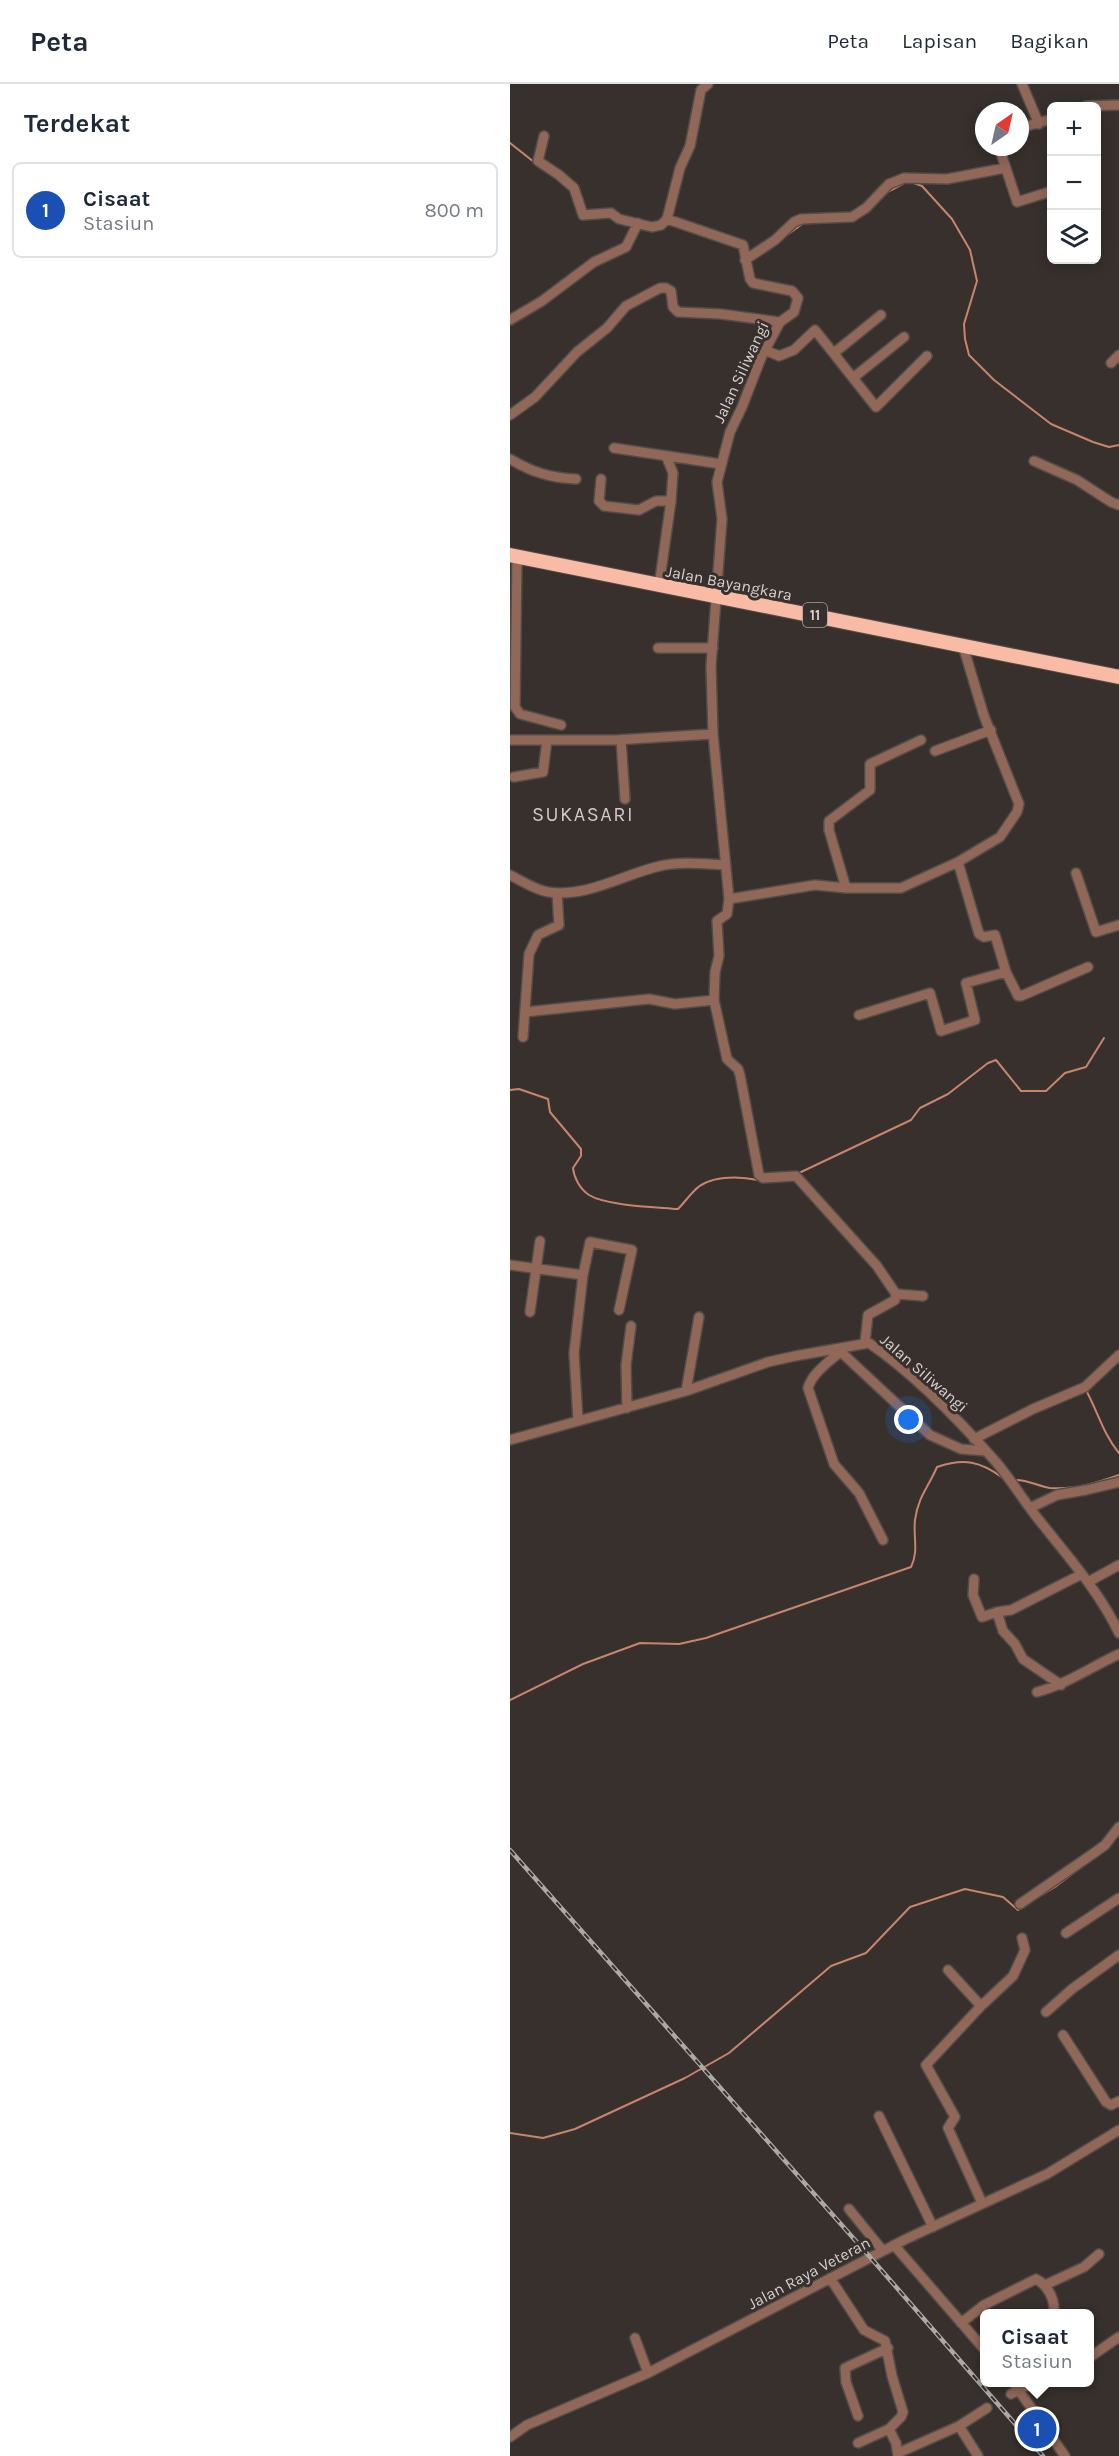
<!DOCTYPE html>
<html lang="id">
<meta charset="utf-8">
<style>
:root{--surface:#fff;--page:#f6f6f7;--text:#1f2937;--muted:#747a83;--line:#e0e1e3;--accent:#db2777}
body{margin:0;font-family:Karla,sans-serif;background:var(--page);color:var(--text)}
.controls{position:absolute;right:18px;top:18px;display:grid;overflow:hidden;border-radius:9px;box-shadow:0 3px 15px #0003}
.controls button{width:54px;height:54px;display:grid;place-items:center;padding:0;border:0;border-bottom:2px solid var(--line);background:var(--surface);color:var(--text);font:30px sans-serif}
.compass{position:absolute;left:465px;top:18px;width:54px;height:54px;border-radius:50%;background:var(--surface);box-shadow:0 3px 15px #0003;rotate:34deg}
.you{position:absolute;left:399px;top:1336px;width:21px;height:21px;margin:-15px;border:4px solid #fff;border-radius:50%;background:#1a73e8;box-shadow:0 0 0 9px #1a73e833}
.badge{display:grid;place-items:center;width:39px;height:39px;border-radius:50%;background:var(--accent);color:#fff;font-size:20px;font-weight:700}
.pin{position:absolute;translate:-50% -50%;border:3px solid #fff;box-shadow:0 2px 6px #0006}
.popup{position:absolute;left:470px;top:2225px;width:114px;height:78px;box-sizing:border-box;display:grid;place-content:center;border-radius:9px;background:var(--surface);filter:drop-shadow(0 2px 4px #0005);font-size:20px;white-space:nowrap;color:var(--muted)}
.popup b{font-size:22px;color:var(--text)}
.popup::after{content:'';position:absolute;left:50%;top:100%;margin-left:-12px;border:12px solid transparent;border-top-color:var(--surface)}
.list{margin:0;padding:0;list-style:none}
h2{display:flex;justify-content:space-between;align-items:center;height:78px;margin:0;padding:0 24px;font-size:26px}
h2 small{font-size:20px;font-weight:400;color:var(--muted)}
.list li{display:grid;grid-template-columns:39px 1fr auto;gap:18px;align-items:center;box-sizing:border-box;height:96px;margin:0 12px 12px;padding:0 12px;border:2px solid var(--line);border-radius:9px}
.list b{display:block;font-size:22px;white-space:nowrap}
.list p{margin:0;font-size:20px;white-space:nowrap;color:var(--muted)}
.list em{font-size:20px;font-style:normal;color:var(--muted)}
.icon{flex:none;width:33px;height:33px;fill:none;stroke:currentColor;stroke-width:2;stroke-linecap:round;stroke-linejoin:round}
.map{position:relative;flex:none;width:609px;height:2372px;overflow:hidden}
header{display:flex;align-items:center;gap:36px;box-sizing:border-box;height:84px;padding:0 30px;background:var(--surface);border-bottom:2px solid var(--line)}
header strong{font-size:28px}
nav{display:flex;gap:33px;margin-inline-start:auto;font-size:21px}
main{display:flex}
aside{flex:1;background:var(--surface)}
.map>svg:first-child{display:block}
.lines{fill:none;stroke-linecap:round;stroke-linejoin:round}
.stream{stroke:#c8856c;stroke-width:2}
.minor-casing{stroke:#534d4a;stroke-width:12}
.highway-casing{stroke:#534d4a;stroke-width:16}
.minor{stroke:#916758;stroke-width:9}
.highway{stroke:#f9bba5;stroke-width:14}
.rail-casing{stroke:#ada8a5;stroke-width:4.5}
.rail{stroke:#37302d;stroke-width:2;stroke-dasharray:7;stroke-linecap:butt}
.labels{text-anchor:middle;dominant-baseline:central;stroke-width:6;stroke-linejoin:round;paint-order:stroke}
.shield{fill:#37302d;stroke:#a6a09e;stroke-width:1.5}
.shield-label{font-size:15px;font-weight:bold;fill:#d5d0ce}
.street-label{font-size:16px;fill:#d5d0ce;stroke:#37302d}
.quarter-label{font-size:20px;letter-spacing:1.5px;fill:#d2c9c6;stroke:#37302d}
</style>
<header>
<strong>Peta</strong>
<nav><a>Peta</a><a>Lapisan</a><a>Bagikan</a></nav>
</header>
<main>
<aside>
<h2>Terdekat<small></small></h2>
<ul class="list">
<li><span class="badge" style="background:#1a4fb4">1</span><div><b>Cisaat</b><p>Stasiun</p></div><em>800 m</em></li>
</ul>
</aside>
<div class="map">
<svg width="609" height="2372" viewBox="0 0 609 2372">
<rect width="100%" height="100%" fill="#37302d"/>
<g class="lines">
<path class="stream" d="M 0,59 L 24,78
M 374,110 L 398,97 L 412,102 L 442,135 L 460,166 L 467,197 L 454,240 L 455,255 L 459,271 L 484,296 L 541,340 L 583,358 L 599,363 L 609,361
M 273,154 L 295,138
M 0,1006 L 9,1005 L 38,1015 L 40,1028 L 71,1065 L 71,1072 L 63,1084 C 64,1094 70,1105 79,1111 C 97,1122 146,1123 168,1125 C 174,1119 178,1113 184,1107 C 198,1091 229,1092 248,1096
M 289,1089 L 401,1036 L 410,1024 L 438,1010 L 478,979 L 486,976 L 511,1007 L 536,1007 L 555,989 L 576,983 L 594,954
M 580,1304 L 577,1308 C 588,1329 594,1351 609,1369
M 504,1396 C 516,1395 528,1402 540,1404 C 564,1406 587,1399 609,1391
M 0,1616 L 73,1580 L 130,1559 L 169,1560 L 196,1554 L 401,1483 C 409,1467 403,1453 405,1436 C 408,1413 418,1404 427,1383 C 454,1374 470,1377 493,1394
M 525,1815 L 545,1803 L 582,1775
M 0,2049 L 33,2054 L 65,2045 L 175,1994 L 219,1969 L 321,1882 L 356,1869 L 400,1823 L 455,1805 L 493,1813 L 508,1826 L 513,1823"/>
<g class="minor-casing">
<path id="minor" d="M 512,0 L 529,40
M 576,22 L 609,21
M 510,44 L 542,35
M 34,52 L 28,77 L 49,91 L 64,104 L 73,131 L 101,129 L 109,135 L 142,143 L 151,141 L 157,135
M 489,63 L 507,118 L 542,107
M 157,135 L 233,161 L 240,195 L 243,199 L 282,207 L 288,214 L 284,228 L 270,238 L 251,274 L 232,323 L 220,348 L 207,398 L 212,435 L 201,582 L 203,650 L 219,815 L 217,830 L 207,837 L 209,872 L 205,888 L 204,916 L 217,975 L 228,985 L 230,991 L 249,1091 L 253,1094 L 286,1092 L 367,1182 L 386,1210 L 385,1216 L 358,1231 L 355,1258
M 157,135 L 170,84 L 180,62 L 191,6 L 198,0
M 235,176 L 265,156 L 284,138 L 291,135 L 342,133 L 356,124 L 379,100 L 394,94 L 437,95 L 495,84
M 0,236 L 32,217 L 84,178 L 116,163 L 128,139
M 255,266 L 269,272 L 284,266 L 305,246 L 366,323 L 417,272
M 324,269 L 371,231
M 601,279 L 609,271
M 343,294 L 394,253
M 0,331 L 25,313 L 67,268 L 97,244 L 116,222 L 150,204 L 156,204 L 161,207 L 163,223 L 168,228 L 211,230 L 270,238
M 104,364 L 211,380
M 0,375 C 22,388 40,394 66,395
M 524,377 L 567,396 L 601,418 L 609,421
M 91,395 L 89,417 L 94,422 L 129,426 L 146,417 L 161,417 L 163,389 L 156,372
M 7,472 L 5,623 L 10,630 L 51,641
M 149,502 L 161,417
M 148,564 L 203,564
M 0,656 L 105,656 L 203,650
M 111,656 L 115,715
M 425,667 L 481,646
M 4,693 L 33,688 L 37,656
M 448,778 L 469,850 L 474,853 L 485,851 L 496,888 L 508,912 L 511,912 L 578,883
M 566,789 L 586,848 L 609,841
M 0,791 C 12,797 25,806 38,808 C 77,814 114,790 150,782 C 171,777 194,780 216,781
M 336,804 L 319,746 L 319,737 L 360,706 L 360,680 L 411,656
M 219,815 L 305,801 L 336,804 L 391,804 L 448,778 L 490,753 L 507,728 L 509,720 L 474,632 L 453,562
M 15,928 L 139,915 L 165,920 L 204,916
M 349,931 L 420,909 L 431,947 L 465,936 L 456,899 L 496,888
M 13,953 L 19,870 L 28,851 L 49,841 L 47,809
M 0,1181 L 73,1191 L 64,1269 L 68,1336
M 73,1191 L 80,1158 L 122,1166 L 109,1226
M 386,1210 L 413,1212
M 20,1228 L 30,1157
M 336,1263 C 324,1274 302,1288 298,1304 L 324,1380 L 349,1409 L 373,1456
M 331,1268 L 420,1351 L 451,1365 L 476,1367
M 176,1307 L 189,1233
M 117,1324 L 116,1281 L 121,1242
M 464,1355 L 523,1325 L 575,1303 L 609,1271
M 0,1356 L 176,1307 L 258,1278 L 285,1272 L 359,1259 C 406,1291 449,1336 486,1378 C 503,1398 516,1421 533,1441 C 560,1475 590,1509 609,1549
M 520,1424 L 547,1411 L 576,1406 L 609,1398
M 464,1495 L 463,1511 L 472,1533 L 487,1528 L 493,1547 L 505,1560 L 513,1575 L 551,1601
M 578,1498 L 609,1481
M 487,1528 L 501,1526 L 572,1490
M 527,1608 C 557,1600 581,1583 609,1570
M 510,1820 L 584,1769 L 595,1761 L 609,1743
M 556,1849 L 609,1814
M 438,1886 L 471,1922
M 536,1928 L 562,1905 L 609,1871
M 553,1951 L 596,2018 L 601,2021 L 609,2017
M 369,2032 L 423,2143
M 472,2119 L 438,2044 L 445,2033 L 416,1981 L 471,1922 L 503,1892 L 515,1866 L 512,1854
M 339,2125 L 373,2167
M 384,2161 L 474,2265
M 320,2194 L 354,2246 L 375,2257 L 382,2292 L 393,2328 L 391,2333 L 379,2345 L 386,2359 L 388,2372
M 535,2201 L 574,2183 L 589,2170
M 451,2239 L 474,2221 L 526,2195 C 537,2201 544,2213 544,2226 L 541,2230
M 125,2254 L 138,2289
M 580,2273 L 609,2253
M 503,2298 L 555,2372
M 501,2310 L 524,2298
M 348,2332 L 336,2298 L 335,2284 L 378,2264
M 449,2342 L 468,2372
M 0,2353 L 17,2341 L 138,2289 L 396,2155 L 537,2090 L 609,2046
M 348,2359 L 379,2345
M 388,2369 L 449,2342 L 477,2324"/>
</g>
<g class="highway-casing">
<path id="highway" d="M 0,471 L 609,593"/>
</g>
<use href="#minor" class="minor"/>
<use href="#highway" class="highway"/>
<g class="rail-casing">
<path id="rail" d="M 0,1766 L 360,2173 L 533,2372"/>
</g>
<use href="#rail" class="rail"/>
</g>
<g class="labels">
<rect class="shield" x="293" y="519" width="24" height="24" rx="4.5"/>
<g class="shield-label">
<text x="305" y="531">11</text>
</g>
<g class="street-label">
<text transform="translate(231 288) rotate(-65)">Jalan Siliwangi</text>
<text transform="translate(219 499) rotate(11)">Jalan Bayangkara</text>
<text transform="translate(414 1289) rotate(41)">Jalan Siliwangi</text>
<text transform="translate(299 2189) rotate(-28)">Jalan Raya Veteran</text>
</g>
<g class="quarter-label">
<text x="73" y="730">SUKASARI</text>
</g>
</g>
</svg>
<div class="controls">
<button>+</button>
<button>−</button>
<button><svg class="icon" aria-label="layers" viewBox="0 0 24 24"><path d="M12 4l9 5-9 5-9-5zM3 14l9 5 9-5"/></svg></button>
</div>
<svg class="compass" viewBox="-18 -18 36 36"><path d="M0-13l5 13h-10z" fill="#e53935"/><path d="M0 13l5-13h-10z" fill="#747a83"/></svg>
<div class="you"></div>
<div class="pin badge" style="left:527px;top:2345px;background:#1a4fb4">1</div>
<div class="popup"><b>Cisaat</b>Stasiun</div>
</div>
</main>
